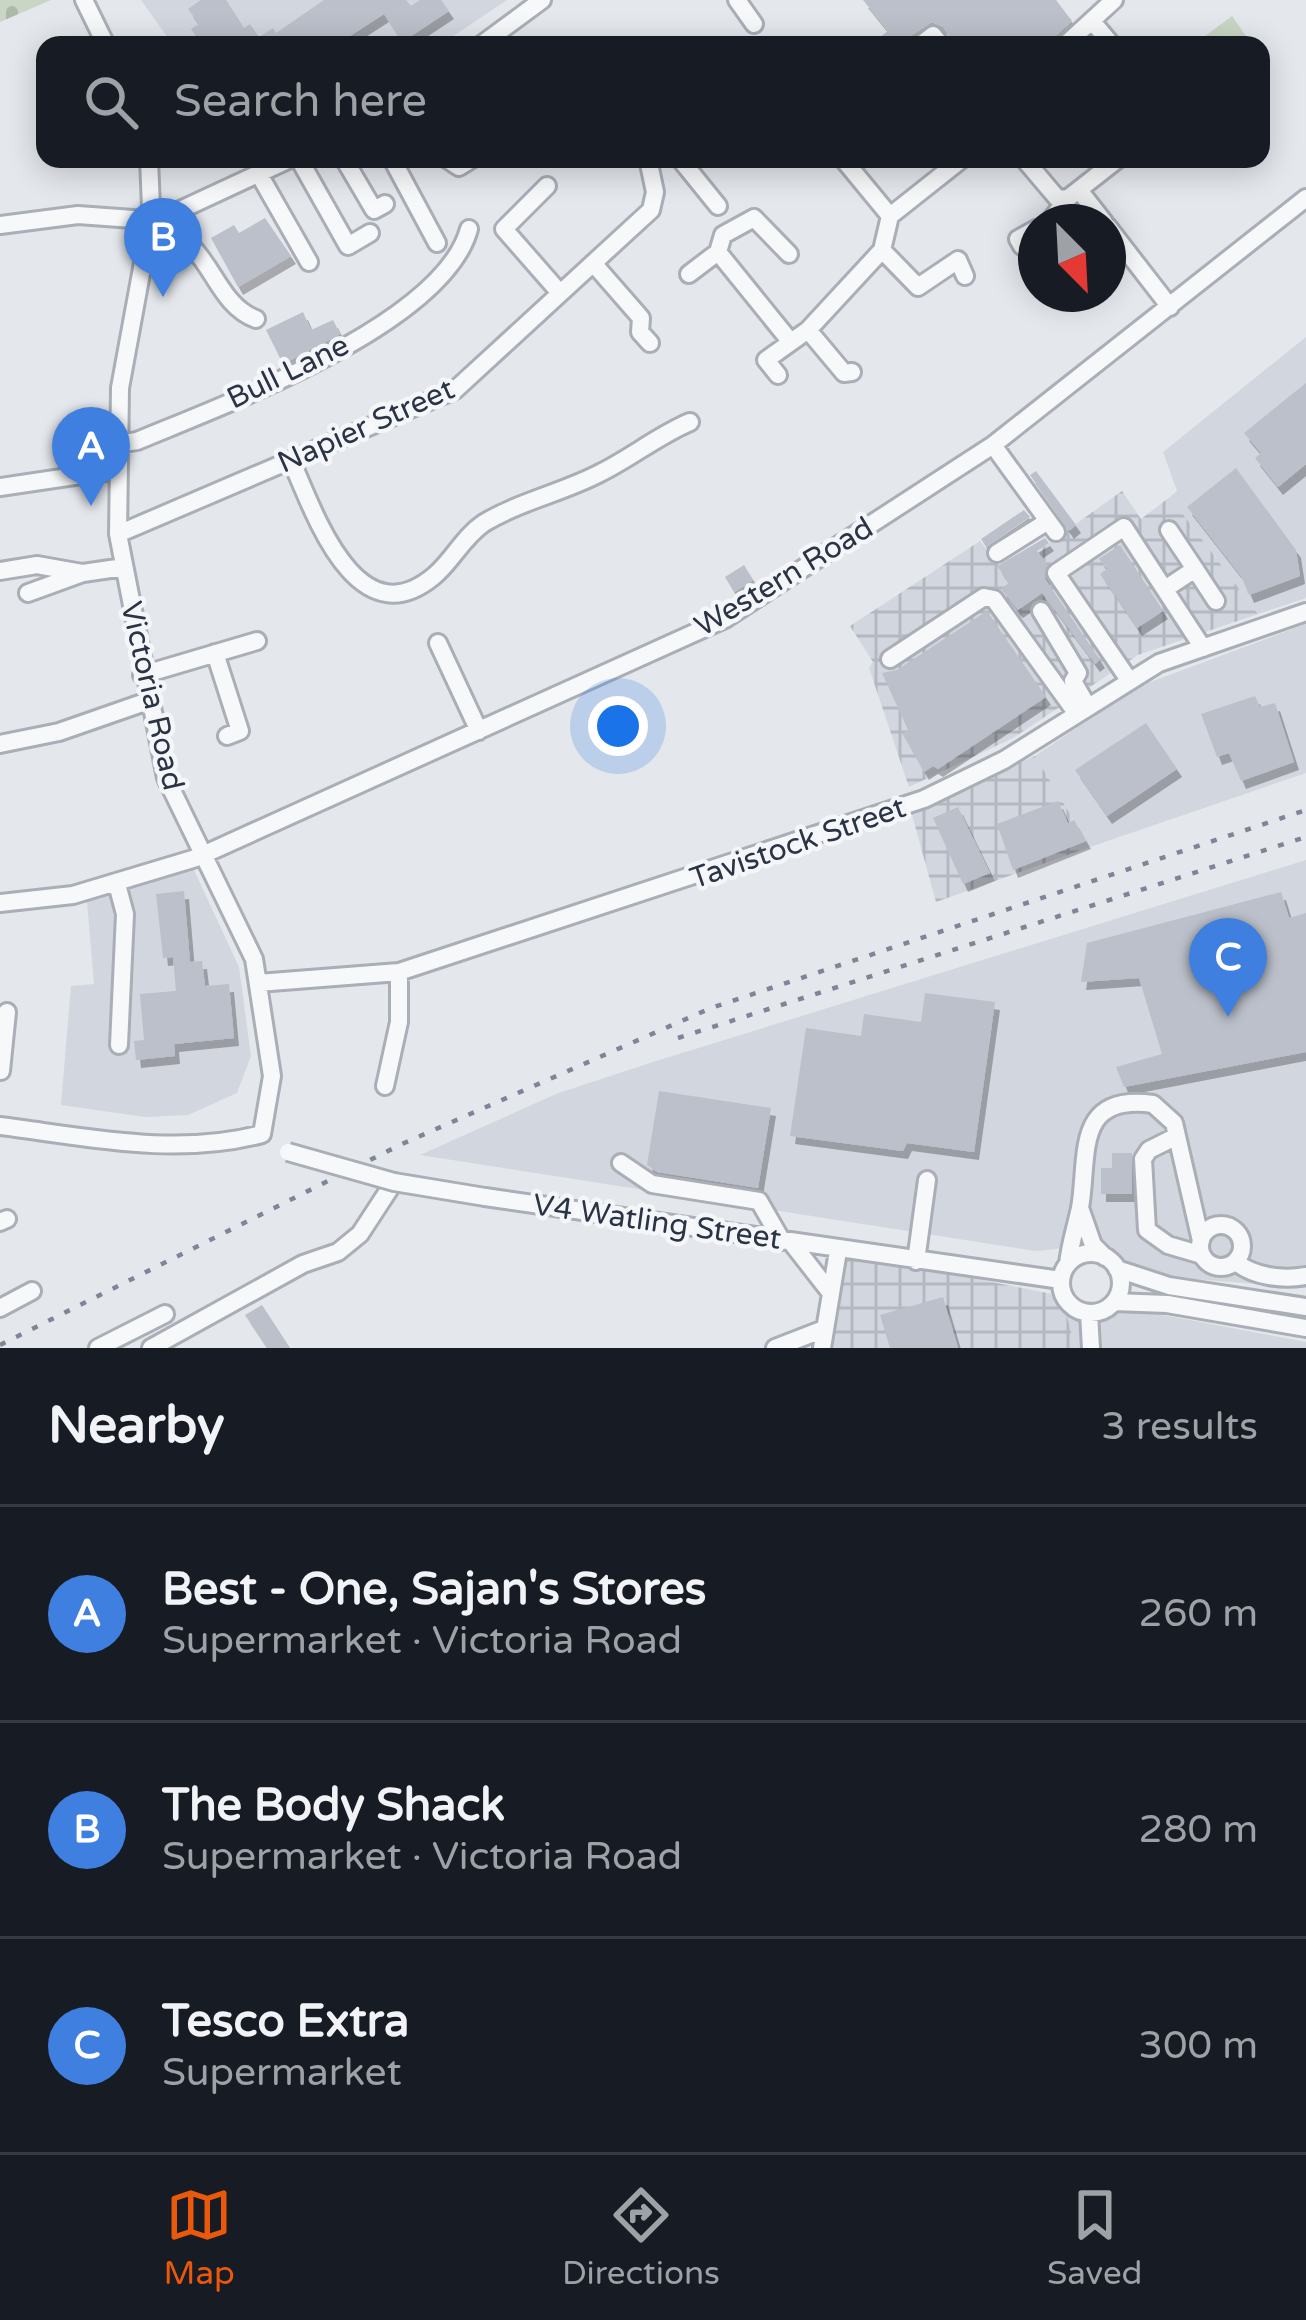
<!DOCTYPE html>
<meta charset="utf-8">
<style>
:root{--surface:#171b24;--page:#20242c;--text:#f1f3f6;--muted:#9ea1a6;--line:#363941;--accent:#ea580c}
body{margin:0;font-family:"Varela Round",sans-serif;background:var(--page);color:var(--text)}
.compass{position:absolute;left:1018px;top:204px;width:108px;height:108px;border-radius:50%;background:var(--surface);box-shadow:0 6px 30px #0003;rotate:156deg}
.you{position:absolute;left:618px;top:726px;width:42px;height:42px;margin:-30px;border:9px solid #fff;border-radius:50%;background:#1a73e8;box-shadow:0 0 0 18px #1a73e833}
.badge{display:grid;place-items:center;width:78px;height:78px;border-radius:50%;background:var(--accent);color:#fff;font-size:39px;font-weight:700}
.pin{position:absolute;translate:-50% -99px;filter:drop-shadow(0 3px 6px #0008)}
.pin::after{content:'';position:absolute;top:63px;width:42px;height:36px;background:inherit;clip-path:polygon(0 0,100% 0,50% 100%)}
.list{margin:0;padding:0;list-style:none}
h2{display:flex;justify-content:space-between;align-items:center;height:156px;margin:0;padding:0 48px;font-size:51px}
h2 small{font-size:39px;font-weight:400;color:var(--muted)}
.list li{display:grid;grid-template-columns:78px 1fr auto;gap:36px;align-items:center;box-sizing:border-box;height:216px;padding:0 48px;border-top:3px solid var(--line)}
.list b{display:block;font-size:45px;white-space:nowrap}
.list p{margin:0;font-size:39px;white-space:nowrap;color:var(--muted)}
.list em{font-size:39px;font-style:normal;color:var(--muted)}
.icon{flex:none;width:66px;height:66px;fill:none;stroke:currentColor;stroke-width:2;stroke-linecap:round;stroke-linejoin:round}
.map{position:relative;flex:none;width:1306px;height:1348px;overflow:hidden}
.search{position:absolute;background:var(--surface);box-shadow:0 6px 30px #0003;left:36px;right:36px;top:36px;height:132px;display:flex;align-items:center;gap:30px;box-sizing:border-box;padding:0 42px;border-radius:24px;color:var(--muted);font-size:45px}
.sheet{height:804px;background:var(--surface)}
nav{display:flex;justify-content:space-around;align-items:center;box-sizing:border-box;height:168px;border-top:3px solid var(--line);background:var(--surface);font-size:33px;color:var(--muted)}
nav a{display:grid;justify-items:center;gap:6px}
nav .on{color:var(--accent)}
.map>svg:first-child{display:block}
.built{fill:#d2d6de}
.industrial{fill:url(#industrial-grid)}
.cemetery{fill:url(#cemetery-stones)}
.pitch{fill:#c9d6c5}
.building{fill:#bbc0ca;filter:url(#shadow)}
.lines{fill:none;stroke-linecap:round;stroke-linejoin:round}
.minor-casing{stroke:#a9aeb7;stroke-width:22}
.minor{stroke:#f7f8fa;stroke-width:16}
.rail{stroke:#7d8696;stroke-width:4.5;stroke-dasharray:6 12;stroke-linecap:butt}
.minor-bridge-casing{stroke:#a9aeb7;stroke-width:22;stroke-linecap:butt}
.minor-bridge{stroke:#f7f8fa;stroke-width:16}
.labels{text-anchor:middle;dominant-baseline:central;stroke-width:9;stroke-linejoin:round;paint-order:stroke}
.street-label{font-size:30px;fill:#2b3445;stroke:#f4f6f9}
</style>
<div class="map">
<svg width="1306" height="1348" viewBox="0 0 1306 1348">
<defs>
<pattern id="industrial-grid" width="8" height="8" patternUnits="userSpaceOnUse" patternTransform="scale(3)"><rect width="8" height="8" fill="#d2d6de"/><path d="M0 4h8M4 0v8" fill="none" stroke="#b4b8c0"/></pattern>
<pattern id="cemetery-stones" width="16" height="16" patternUnits="userSpaceOnUse" patternTransform="scale(3)"><rect width="16" height="16" fill="#c9d6c5"/><path d="M2 7V4a2 2 0 0 1 4 0v3zM10 15v-3a2 2 0 0 1 4 0v3z" fill="#adb8ab"/></pattern>
<filter id="shadow"><feDropShadow dx="5" dy="8" stdDeviation="0" flood-color="#0004"/></filter>
</defs>
<rect width="100%" height="100%" fill="#e4e7ec"/>
<path class="built" d="M 141,0 L 507,0 L 440,45 L 173,45 Z
M 1306,337 L 1306,598 L 1258,614 L 1170,497 L 1177,491 L 1163,452 Z
M 1306,624 L 1306,773 L 1090,847 L 1035,756 L 1137,687 Z
M 1306,860 L 1306,1288 L 1143,1275 L 1093,1245 L 1036,1251 L 420,1155 L 556,1094 L 653,1062 Z
M 193,868 L 239,967 L 251,1056 L 237,1093 L 188,1115 L 145,1117 L 61,1105 L 71,986 L 94,984 L 87,901 Z
M 1062,1296 L 1306,1342 L 1306,1348 L 1075,1348 Z"/>
<path class="industrial" d="M 1122,491 L 1141,519 L 1170,497 L 1258,614 L 1138,655 L 1013,738 L 909,787 L 869,668 L 873,662 L 850,626 L 980,541 L 1006,574 Z
M 1035,756 L 1090,847 L 936,902 L 911,811 Z
M 838,1251 L 1062,1296 L 1075,1348 L 830,1348 Z"/>
<path class="cemetery" d="M 0,0 L 51,0 L 0,22 Z"/>
<path class="pitch" d="M 1232,16 L 1252,45 L 1193,45 Z"/>
<path class="building" d="M 201,0 L 226,0 L 244,28 L 250,24 L 259,37 L 273,28 L 276,33 L 324,0 L 406,0 L 411,6 L 420,0 L 441,0 L 449,11 L 402,42 L 384,14 L 336,45 L 202,45 L 191,29 L 199,24 L 188,9 Z
M 863,0 L 1056,0 L 1072,21 L 1045,45 L 955,45 L 943,27 L 932,22 L 912,35 L 907,45 L 870,45 L 888,31 Z
M 265,218 L 291,256 L 238,287 L 211,238 L 234,225 L 239,233 Z
M 303,312 L 311,330 L 333,320 L 340,334 L 283,364 L 266,330 Z
M 1306,383 L 1306,464 L 1278,487 L 1255,458 L 1261,453 L 1244,433 Z
M 1236,468 L 1296,550 L 1300,576 L 1249,595 L 1241,576 L 1187,507 Z
M 1036,471 L 1076,525 L 1069,531 L 1030,475 Z
M 1024,510 L 1030,517 L 986,547 L 981,539 Z
M 1045,538 L 1049,543 L 1037,551 L 1047,564 L 1045,579 L 1100,660 L 1095,664 L 1042,593 L 1018,610 L 1001,589 L 1009,583 L 997,566 Z
M 1120,545 L 1163,611 L 1137,628 L 1100,574 L 1107,569 L 1099,559 Z
M 744,565 L 753,580 L 734,592 L 725,577 Z
M 987,611 L 1046,697 L 938,769 L 933,766 L 924,772 L 902,733 L 908,730 L 882,673 L 897,670 Z
M 1255,696 L 1260,707 L 1275,703 L 1294,762 L 1241,781 L 1229,753 L 1217,757 L 1201,714 Z
M 1146,723 L 1177,769 L 1107,816 L 1075,770 Z
M 1058,801 L 1068,823 L 1074,820 L 1086,841 L 1013,870 L 997,824 Z
M 958,807 L 990,873 L 963,884 L 933,818 Z
M 184,891 L 190,962 L 202,961 L 205,986 L 229,984 L 234,1038 L 174,1044 L 175,1056 L 136,1060 L 134,1041 L 144,1040 L 140,994 L 176,991 L 173,957 L 163,958 L 156,894 Z
M 1281,892 L 1289,918 L 1306,913 L 1306,1052 L 1124,1087 L 1116,1067 L 1162,1054 L 1139,978 L 1081,982 L 1087,943 Z
M 925,993 L 995,1002 L 974,1152 L 907,1143 L 903,1151 L 790,1136 L 806,1028 L 861,1036 L 864,1014 L 921,1022 Z
M 659,1091 L 771,1108 L 758,1188 L 657,1172 L 647,1165 Z
M 1112,1153 L 1132,1153 L 1132,1194 L 1101,1194 L 1101,1168 L 1112,1168 Z
M 943,1297 L 958,1348 L 890,1348 L 880,1315 Z
M 262,1305 L 290,1348 L 267,1348 L 245,1315 Z"/>
<g class="lines">
<g class="minor-casing">
<path id="minor" d="M 84,0 L 106,45
M 737,0 L 754,24
M 1092,21 L 1112,45
M 481,45 L 542,0
M 920,45 L 933,35 L 941,45
M 1065,45 L 1114,0
M 149,159 L 151,208
M 299,159 L 348,246 L 370,233
M 344,159 L 374,210 L 385,204
M 392,159 L 437,243
M 447,159 L 459,167 L 472,159
M 680,159 L 718,206
M 843,159 L 890,216
M 1024,159 L 1057,198 L 1067,199 L 1118,159
M 260,176 L 309,262
M 547,186 L 504,229 L 560,293
M 1079,190 L 1104,222
M 163,218 L 290,159
M 1050,221 L 1067,199
M 0,225 L 78,215 L 133,219
M 1108,227 L 1170,307
M 163,229 C 212,244 213,303 256,319
M 147,241 L 120,388 L 118,534 L 166,778 L 254,959 L 272,1076 L 262,1134
M 1022,246 L 1018,239 L 1036,229
M 882,250 L 918,287 L 958,260 L 965,276
M 718,252 L 723,235 L 754,218 L 789,254
M 593,263 L 641,318 L 640,332 L 650,343
M 689,274 L 718,252 L 790,341
M 808,330 L 844,373 L 852,372
M 778,375 L 766,360 L 808,330 L 882,250 L 890,216 L 962,159
M 118,444 L 137,441 C 223,405 443,325 469,229
M 993,445 L 1056,532
M 291,460 C 313,509 356,641 434,576 C 453,560 463,537 484,523 C 520,501 565,492 602,472 C 632,457 659,435 690,422
M 0,487 L 115,470
M 1169,530 L 1195,569
M 118,534 L 455,390 L 651,210 L 655,192 L 648,159
M 997,553 L 1048,521
M 0,571 L 37,565 L 82,573
M 1165,589 L 1195,569 L 1216,601
M 28,593 L 83,573 L 124,567
M 1041,611 L 1078,673 L 1073,681 L 1088,707
M 438,643 L 479,731
M 215,653 L 240,731 L 227,736
M 890,659 L 984,597 L 994,599 L 1077,714
M 142,675 L 257,641
M 1129,680 L 1056,573 L 1124,527 L 1203,648
M 0,744 L 59,732 L 148,701
M 117,884 L 125,914 L 119,1045
M 0,903 L 73,895 L 196,858 L 725,619 L 993,445 L 1306,198
M 258,983 L 399,972 L 924,799 L 1004,760 L 1159,663 L 1306,612
M 1,1071 L 7,1012
M 385,1086 L 399,1022 L 399,972
M 0,1126 C 87,1137 176,1157 262,1134
M 1177,1136 L 1149,1150 L 1143,1159 L 1147,1230 L 1168,1245 L 1202,1255
M 621,1163 L 652,1184 L 759,1201 L 782,1241
M 485,1197 L 1061,1280
M 1080,1208 L 1093,1245 L 1105,1257
M 0,1222 L 7,1219
M1200 1246a21 21 0 1 1 42 0a21 21 0 1 1-42 0Z
M 791,1242 L 830,1292
M1061 1283a30 30 0 1 1 60 0a30 30 0 1 1-60 0Z
M 916,1261 L 927,1180
M 1236,1262 C 1254,1277 1283,1280 1306,1276
M 1068,1264 C 1070,1244 1076,1227 1080,1208 C 1089,1157 1073,1093 1153,1104 L 1174,1123 L 1201,1241
M 1117,1269 L 1169,1286 L 1306,1307
M 1114,1302 L 1167,1304 L 1306,1328
M 0,1308 L 32,1291
M 1089,1313 L 1091,1348
M 98,1348 L 165,1314
M 151,1348 L 303,1264 L 338,1252 L 360,1234 L 394,1182
M 775,1348 L 824,1329
M 822,1348 L 838,1251"/>
</g>
<use href="#minor" class="minor"/>
<path class="rail" d="M 678,1038 L 1306,837
M 0,1345 L 402,1144 L 711,1008 L 1306,810"/>
<g class="minor-bridge-casing">
<path id="minor-bridge" d="M 288,1152 L 394,1182 L 485,1197"/>
</g>
<use href="#minor-bridge" class="minor-bridge"/>
</g>
<g class="labels">
<g class="street-label">
<text transform="translate(288 372) rotate(-26)">Bull Lane</text>
<text transform="translate(366 426) rotate(-24)">Napier Street</text>
<text transform="translate(784 577) rotate(-31)">Western Road</text>
<text transform="translate(152 696) rotate(77)">Victoria Road</text>
<text transform="translate(798 843) rotate(-19)">Tavistock Street</text>
<text transform="translate(657 1222) rotate(8)">V4 Watling Street</text>
</g>
</g>
</svg>
<svg class="compass" viewBox="-18 -18 36 36"><path d="M0-13l5 13h-10z" fill="#e53935"/><path d="M0 13l5-13h-10z" fill="#9ea1a6"/></svg>
<div class="you"></div>
<div class="pin badge" style="left:91px;top:506px;background:#3f7fe0">A</div>
<div class="pin badge" style="left:163px;top:297px;background:#3f7fe0">B</div>
<div class="pin badge" style="left:1228px;top:1017px;background:#3f7fe0">C</div>
<div class="search"><svg class="icon" aria-label="search" viewBox="0 0 24 24"><circle cx="10" cy="10" r="6"/><path d="M15 15l6 6"/></svg>Search here</div>
</div>
<section class="sheet">
<h2>Nearby<small>3 results</small></h2>
<ul class="list">
<li><span class="badge" style="background:#3f7fe0">A</span><div><b>Best - One, Sajan's Stores</b><p>Supermarket · Victoria Road</p></div><em>260 m</em></li>
<li><span class="badge" style="background:#3f7fe0">B</span><div><b>The Body Shack</b><p>Supermarket · Victoria Road</p></div><em>280 m</em></li>
<li><span class="badge" style="background:#3f7fe0">C</span><div><b>Tesco Extra</b><p>Supermarket</p></div><em>300 m</em></li>
</ul>
</section>
<nav>
<a class="on"><svg class="icon" aria-label="map" viewBox="0 0 24 24"><path d="M3 6l6-2 6 2 6-2v14l-6 2-6-2-6 2zM9 4v14M15 6v14"/></svg>Map</a>
<a><svg class="icon" aria-label="directions" viewBox="0 0 24 24"><path d="M12 3l9 9-9 9-9-9zM9 14v-3h6M13 9l2 2-2 2"/></svg>Directions</a>
<a><svg class="icon" aria-label="saved" viewBox="0 0 24 24"><path d="M7 4h10v16l-5-4-5 4z"/></svg>Saved</a>
</nav>
